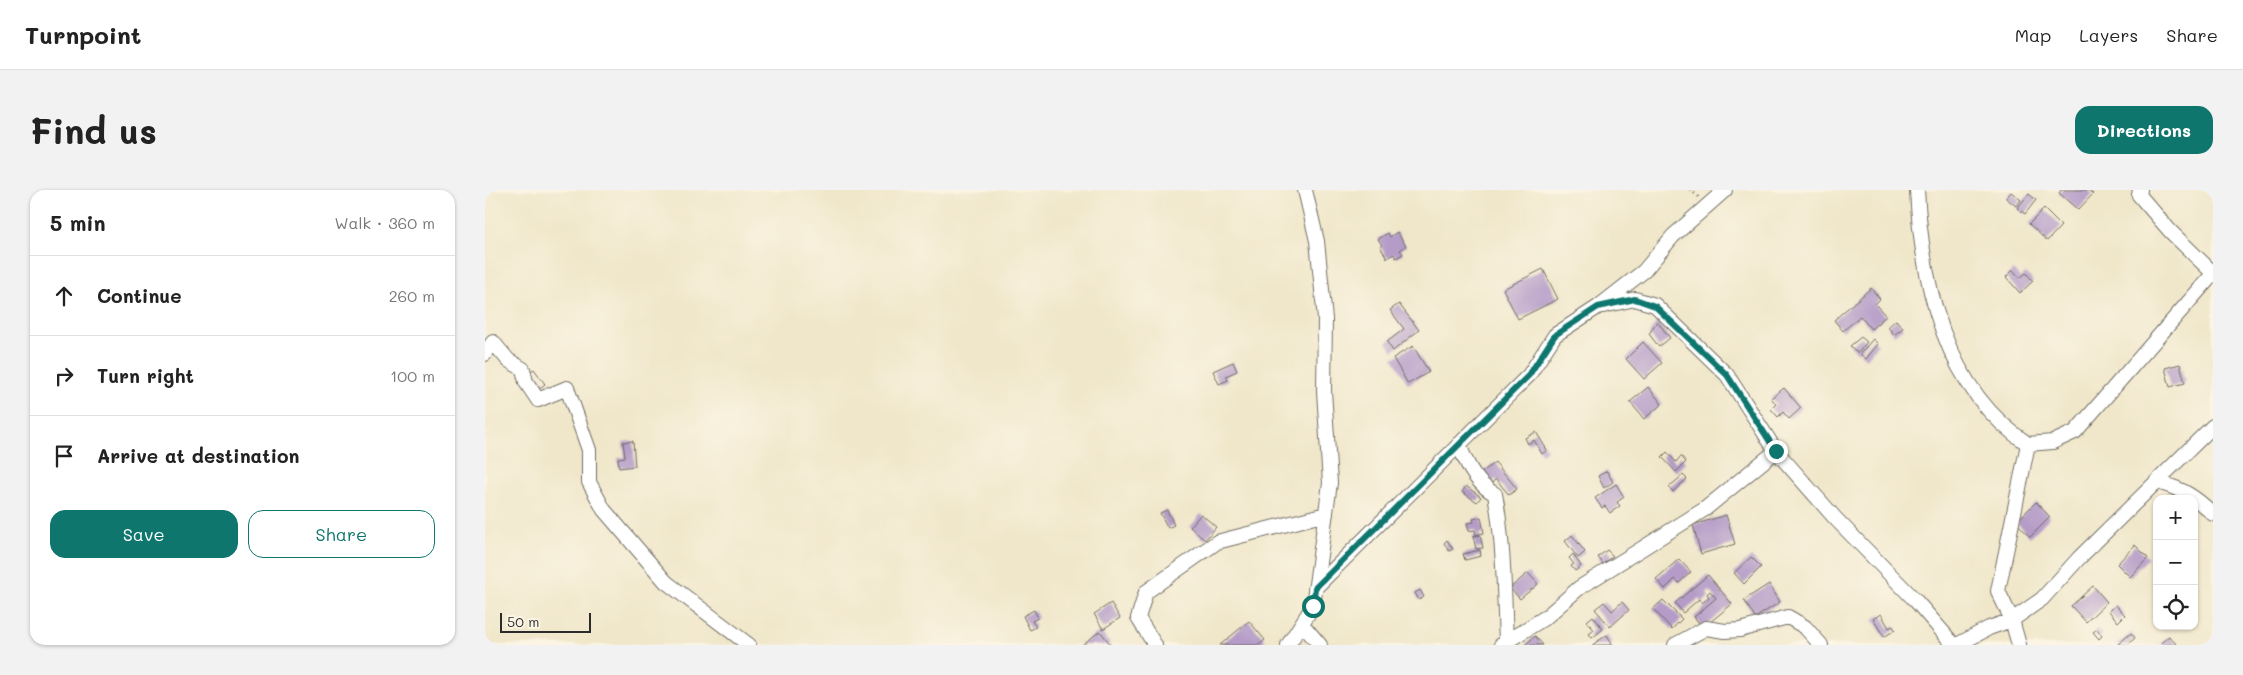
<!DOCTYPE html>
<meta charset="utf-8">
<style>
:root{--surface:#fff;--page:#f2f2f2;--text:#222;--muted:#767676;--line:#e0e0e0;--accent:#0f766e}
body{margin:0;font-family:Mali,sans-serif;background:var(--page);color:var(--text)}
.controls{position:absolute;right:15px;bottom:15px;display:grid;overflow:hidden;border-radius:10px;box-shadow:0 1px 4px #0004}
.controls button{width:45px;height:45px;display:grid;place-items:center;padding:0;border:0;border-bottom:1px solid var(--line);background:var(--surface);color:var(--text);font:25px sans-serif}
.scale{position:absolute;left:15px;bottom:12px;width:91px;box-sizing:border-box;padding-left:5px;border:2px solid #2b2b2b;border-top:0;font-size:14px;line-height:18px;white-space:nowrap;color:#2b2b2b;-webkit-text-stroke:4px #fcf5e5;paint-order:stroke}
.stop{position:absolute;width:15px;height:15px;margin:-11px;border:4px solid #0f766e;border-radius:50%;background:#fff}
.stop.end{background:#0f766e;border-color:#fff;box-shadow:0 1px 5px #0008}
.list{margin:0;padding:0;list-style:none}
h2{display:flex;justify-content:space-between;align-items:center;height:65px;margin:0;padding:0 20px;font-size:21px}
h2 small{font-size:16px;font-weight:400;color:var(--muted)}
.list li{display:grid;grid-template-columns:32px 1fr auto;gap:15px;align-items:center;box-sizing:border-box;height:80px;padding:0 20px;border-top:1px solid var(--line)}
.list b{display:block;font-size:19px;white-space:nowrap}
.list em{font-size:16px;font-style:normal;color:var(--muted)}
.actions{display:flex;gap:10px;padding:15px 20px}
.actions a{flex:1;padding:11px 0;border:1px solid var(--accent);border-radius:15px;text-align:center;font-size:18px;color:var(--accent)}
.actions .main{background:var(--accent);color:#fff}
.icon{flex:none;width:28px;height:28px;fill:none;stroke:currentColor;stroke-width:2;stroke-linecap:round;stroke-linejoin:round}
.map{position:relative;flex:none;width:1728px;height:455px;overflow:hidden;border-radius:15px}
header{display:flex;align-items:center;gap:30px;box-sizing:border-box;height:70px;padding:0 25px;background:var(--surface);border-bottom:1px solid var(--line)}
header strong{font-size:24px}
nav{display:flex;gap:28px;margin-inline-start:auto;font-size:18px}
.intro{display:flex;align-items:center;justify-content:space-between;box-sizing:border-box;height:120px;padding:0 30px}
h1{margin:0;font-size:35px}
.button{padding:12px 22px;border-radius:15px;background:var(--accent);color:#fff;font-size:18px;font-weight:700}
main{display:flex;gap:30px;padding:0 30px}
aside{flex:1;background:var(--surface);border-radius:15px;box-shadow:0 1px 4px #0004}
.map>svg:first-child{display:block}
.building{fill:#b59cc8}
.lines{fill:none;stroke-linecap:round;stroke-linejoin:round}
.minor-casing{stroke:#706d63;stroke-width:16}
.path{stroke:#706d63;stroke-width:2.5;stroke-dasharray:1 4;stroke-linecap:butt}
.minor{stroke:#fff;stroke-width:14}
.route{stroke:#0f766e;stroke-width:6}
</style>
<header>
<strong>Turnpoint</strong>
<nav><a>Map</a><a>Layers</a><a>Share</a></nav>
</header>
<div class="intro"><h1>Find us</h1><a class="button">Directions</a></div>
<main>
<aside>
<h2>5 min<small>Walk · 360 m</small></h2>
<ul class="list">
<li><svg class="icon" aria-label="ahead" viewBox="0 0 24 24"><path d="M12 20V5M6 11l6-6 6 6"/></svg><div><b>Continue</b></div><em>260 m</em></li>
<li><svg class="icon" aria-label="right" viewBox="0 0 24 24"><path d="M7 20v-9h11M14 6l5 5-5 5"/></svg><div><b>Turn right</b></div><em>100 m</em></li>
<li><svg class="icon" aria-label="arrive" viewBox="0 0 24 24"><path d="M6 21V4h12l-3 4 3 4H6"/></svg><div><b>Arrive at destination</b></div></li>
</ul>
<div class="actions"><a class="main">Save</a><a>Share</a></div>
</aside>
<div class="map">
<svg width="1728" height="455" viewBox="0 0 1728 455">
<rect width="100%" height="100%" fill="#fcf5e5"/>
<filter id="ink" filterUnits="userSpaceOnUse"><feTurbulence type="fractalNoise" baseFrequency=".02" numOctaves="2"/><feDisplacementMap in="SourceGraphic" scale="10" xChannelSelector="R" yChannelSelector="G"/><feConvolveMatrix kernelMatrix="1 2 1 2 8 2 1 2 1" color-interpolation-filters="sRGB"/></filter>
<filter id="wash" filterUnits="userSpaceOnUse"><feTurbulence type="fractalNoise" baseFrequency=".0096" numOctaves="4" result="noise"/><feDisplacementMap in="SourceGraphic" scale="20" xChannelSelector="R" yChannelSelector="G"/><feGaussianBlur stdDeviation="1.12" result="paint"/><feColorMatrix in="noise" values="0 0 0 0 0 0 0 0 0 0 0 0 0 0 0 0 0 1.4 0 .05"/><feComposite in="paint" operator="in"/></filter>
<g filter="url(#wash)">
<rect width="100%" height="100%" fill="#f0e7ca"/>
<g id="blocks">
<path class="building" d="M 1576,0 L 1603,0 L 1608,4 L 1593,20 L 1574,3 Z
M 1526,2 L 1536,10 L 1531,16 L 1521,8 Z
M 1544,4 L 1551,10 L 1540,24 L 1532,18 Z
M 1559,19 L 1576,36 L 1562,51 L 1544,34 Z
M 912,42 L 921,56 L 915,60 L 918,64 L 911,68 L 909,64 L 902,68 L 895,56 L 897,55 L 893,49 L 903,43 L 905,47 Z
M 1058,79 L 1073,109 L 1033,129 L 1018,99 Z
M 1528,80 L 1535,88 L 1541,83 L 1548,91 L 1535,103 L 1521,87 Z
M 1386,98 L 1395,109 L 1390,114 L 1401,126 L 1386,139 L 1375,126 L 1358,141 L 1349,130 Z
M 914,114 L 934,140 L 908,161 L 902,152 L 919,139 L 905,120 Z
M 1411,130 L 1418,138 L 1409,145 L 1403,137 Z
M 1172,131 L 1185,148 L 1174,157 L 1164,144 Z
M 1376,147 L 1382,152 L 1373,163 L 1365,156 Z
M 1388,149 L 1393,154 L 1381,169 L 1375,164 Z
M 1158,152 L 1177,173 L 1159,189 L 1141,169 Z
M 928,156 L 944,182 L 923,194 L 908,168 Z
M 748,172 L 752,181 L 741,186 L 743,190 L 734,194 L 728,181 Z
M 1695,174 L 1700,193 L 1685,197 L 1680,178 Z
M 49,179 L 60,194 L 53,200 L 41,184 Z
M 1163,197 L 1177,214 L 1159,229 L 1145,212 Z
M 1299,198 L 1316,218 L 1304,229 L 1298,222 L 1293,227 L 1286,219 L 1291,214 L 1286,208 Z
M 1051,242 L 1062,260 L 1057,264 L 1049,250 L 1043,254 L 1040,248 Z
M 148,251 L 150,276 L 134,278 L 133,268 L 140,267 L 138,252 Z
M 1182,262 L 1191,272 L 1196,266 L 1201,272 L 1191,282 L 1177,267 Z
M 1010,272 L 1032,299 L 1024,305 L 1011,289 L 1004,295 L 995,284 Z
M 1122,281 L 1128,292 L 1119,298 L 1113,286 Z
M 1198,285 L 1202,289 L 1188,302 L 1184,297 Z
M 1131,294 L 1139,307 L 1132,312 L 1135,316 L 1125,323 L 1120,316 L 1117,318 L 1110,308 Z
M 981,296 L 996,307 L 992,312 L 977,302 Z
M 1551,312 L 1565,327 L 1545,347 L 1531,332 Z
M 682,320 L 689,335 L 683,338 L 675,323 Z
M 716,324 L 731,337 L 720,350 L 705,337 Z
M 1241,325 L 1250,354 L 1216,364 L 1208,335 Z
M 996,327 L 999,343 L 991,345 L 990,340 L 984,341 L 982,333 L 989,332 L 988,329 Z
M 995,345 L 998,358 L 991,359 L 988,346 Z
M 1087,345 L 1100,362 L 1093,368 L 1080,351 Z
M 962,350 L 968,359 L 964,361 L 959,353 Z
M 1650,355 L 1663,368 L 1645,387 L 1632,374 Z
M 995,360 L 996,366 L 980,370 L 978,364 Z
M 1122,360 L 1128,366 L 1118,374 L 1113,367 Z
M 1088,364 L 1096,376 L 1090,381 L 1086,376 L 1089,374 L 1084,368 Z
M 1266,367 L 1276,377 L 1259,394 L 1249,383 Z
M 1194,369 L 1206,382 L 1194,393 L 1190,389 L 1180,399 L 1171,389 Z
M 1043,383 L 1053,394 L 1035,409 L 1025,398 Z
M 1223,385 L 1247,414 L 1218,438 L 1209,427 L 1231,408 L 1225,401 L 1222,404 L 1224,407 L 1217,413 L 1214,409 L 1198,423 L 1190,413 Z
M 1284,394 L 1295,412 L 1270,428 L 1259,410 Z
M 1608,396 L 1622,412 L 1601,432 L 1586,416 Z
M 935,400 L 939,407 L 934,410 L 930,403 Z
M 1178,410 L 1197,429 L 1187,439 L 1168,419 Z
M 1119,412 L 1127,421 L 1137,412 L 1144,420 L 1125,437 L 1110,419 Z
M 626,413 L 635,428 L 618,439 L 609,424 Z
M 1631,415 L 1640,425 L 1633,432 L 1624,421 Z
M 549,420 L 553,428 L 547,431 L 551,437 L 545,440 L 538,426 Z
M 1396,424 L 1404,438 L 1408,436 L 1410,440 L 1399,447 L 1388,429 Z
M 1108,426 L 1118,439 L 1107,448 L 1104,444 L 1109,440 L 1102,431 Z
M 764,431 L 780,450 L 774,455 L 735,455 Z
M 1612,439 L 1617,446 L 1614,449 L 1608,442 Z
M 615,441 L 626,455 L 597,455 Z
M 1646,443 L 1650,448 L 1642,455 L 1632,455 Z
M 1122,445 L 1128,455 L 1107,455 Z
M 1050,446 L 1058,455 L 1040,455 Z
M 1684,446 L 1692,455 L 1678,455 L 1676,453 Z"/>
</g>
</g>
<g filter="url(#ink)">
<use href="#blocks" fill-opacity="0" stroke="#706d63" stroke-width="1"/>
<g class="lines">
<g class="minor-casing">
<path id="minor" d="M 1432,0 C 1437,93 1459,199 1543,254
M 1655,0 L 1654,5 L 1685,41 L 1728,83
M 1118,116 L 1150,109 L 1170,115 L 1242,185 L 1291,261 L 1350,328 L 1431,411 L 1469,455
M 0,164 L 8,152 L 23,170 L 38,179 L 41,192 L 53,210 L 82,198 L 104,260 L 104,292 L 119,320 L 181,392 L 264,455
M 974,254 C 981,274 991,294 1010,304 C 1019,353 1019,403 1021,452 L 1023,455
M 1673,292 C 1699,300 1709,306 1728,324
M 830,398 L 1044,185 L 1070,145 L 1113,117 L 1159,81 L 1188,46 L 1240,0
M 817,434 L 835,455
M 670,455 L 653,428 L 661,402 L 732,352 L 841,324
M 803,455 L 828,416 L 845,293 L 839,201 L 840,129 L 832,51 L 820,0
M 1016,455 L 1061,427 L 1094,398 L 1220,319 L 1291,261
M 1190,455 L 1221,438 L 1240,441 L 1255,440 L 1303,427 L 1320,437 L 1336,455
M 1472,455 L 1504,438 L 1527,430 L 1513,401 L 1543,254 L 1568,252 L 1590,242 L 1728,84
M 1534,455 L 1527,430 L 1557,409 L 1594,368 L 1728,236"/>
</g>
<path class="path" d="M 1205,0 L 1214,7"/>
<use href="#minor" class="minor"/>
</g>
</g>
<g class="lines" filter="url(#ink)">
<path class="route" d="M 828,416 L 830,398 L 1044,185 L 1070,145 L 1113,117 L 1150,109 L 1170,116 L 1242,185 L 1291,261"/>
</g>
</svg>
<div class="controls">
<button>+</button>
<button>−</button>
<button><svg class="icon" aria-label="locate" viewBox="0 0 24 24"><circle cx="12" cy="12" r="6"/><path d="M12 2v4M12 18v4M2 12h4M18 12h4"/></svg></button>
</div>
<div class="scale">50 m</div>
<div class="stop" style="left:828px;top:416px"></div>
<div class="stop end" style="left:1291px;top:261px"></div>
</div>
</main>
